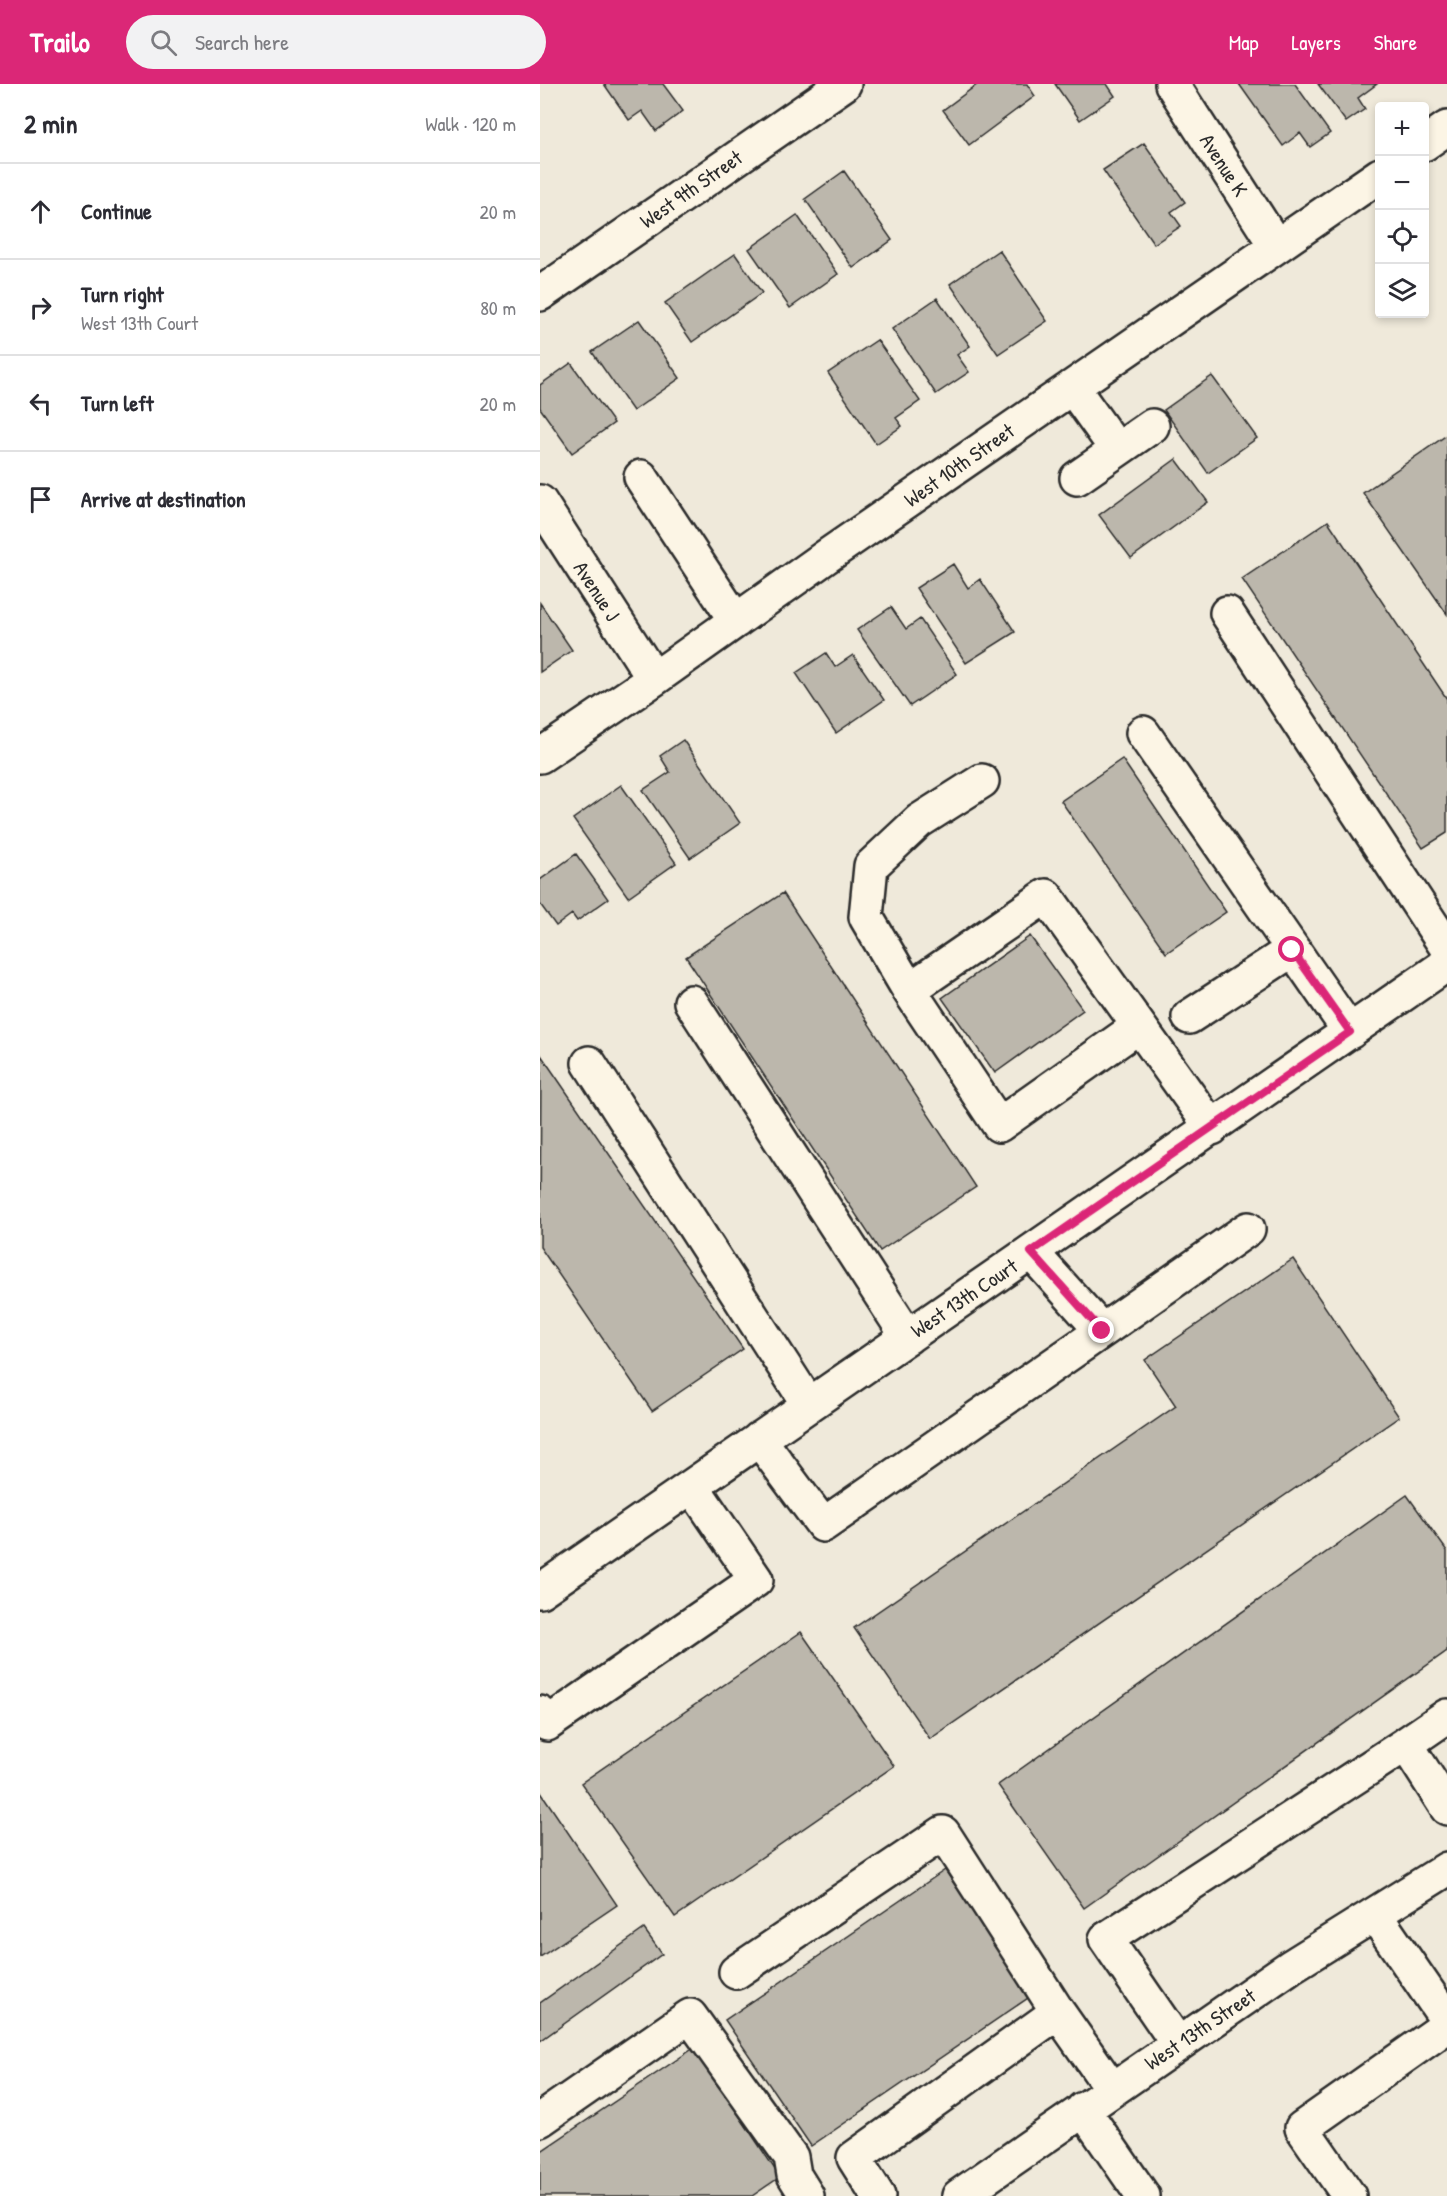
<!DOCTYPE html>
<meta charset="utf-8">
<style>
:root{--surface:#fff;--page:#f2f2f3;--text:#2b2b33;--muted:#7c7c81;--line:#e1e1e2;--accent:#db2777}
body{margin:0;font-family:"Patrick Hand",sans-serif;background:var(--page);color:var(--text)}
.controls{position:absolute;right:18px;top:18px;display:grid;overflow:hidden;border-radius:6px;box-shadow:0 3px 9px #0003}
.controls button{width:54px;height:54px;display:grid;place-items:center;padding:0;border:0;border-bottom:2px solid var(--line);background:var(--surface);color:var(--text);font:30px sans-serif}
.stop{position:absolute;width:18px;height:18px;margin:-14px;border:4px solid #db2777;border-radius:50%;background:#fff}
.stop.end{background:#db2777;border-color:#fff;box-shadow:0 2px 6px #0008}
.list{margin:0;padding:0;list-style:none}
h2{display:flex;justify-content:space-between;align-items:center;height:78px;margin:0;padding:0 24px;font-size:26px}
h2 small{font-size:20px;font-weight:400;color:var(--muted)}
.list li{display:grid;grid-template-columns:39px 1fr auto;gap:18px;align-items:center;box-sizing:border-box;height:96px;padding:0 24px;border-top:2px solid var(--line)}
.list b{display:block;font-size:22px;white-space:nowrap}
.list p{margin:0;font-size:20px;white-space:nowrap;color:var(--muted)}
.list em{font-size:20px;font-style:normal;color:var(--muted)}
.icon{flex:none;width:33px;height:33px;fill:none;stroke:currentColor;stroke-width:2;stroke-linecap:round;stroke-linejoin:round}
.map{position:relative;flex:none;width:907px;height:2112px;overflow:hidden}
header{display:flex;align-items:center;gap:36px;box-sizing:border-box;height:84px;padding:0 30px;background:var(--accent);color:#fff}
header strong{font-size:28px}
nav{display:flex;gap:33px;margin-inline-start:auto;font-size:21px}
.search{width:420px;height:54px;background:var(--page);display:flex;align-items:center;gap:15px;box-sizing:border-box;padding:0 21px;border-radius:33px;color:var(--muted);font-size:22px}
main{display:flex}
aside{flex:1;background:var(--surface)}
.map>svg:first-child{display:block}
.building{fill:#bcb7ac;stroke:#2b2b2b;stroke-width:1.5}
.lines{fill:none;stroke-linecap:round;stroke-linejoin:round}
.minor-casing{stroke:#2b2b2b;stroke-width:38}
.minor{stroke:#fcf5e5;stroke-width:33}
.route{stroke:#db2777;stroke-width:8}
.labels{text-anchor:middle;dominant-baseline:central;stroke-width:4.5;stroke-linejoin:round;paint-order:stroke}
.street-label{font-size:21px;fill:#2b2b2b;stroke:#fcf5e5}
</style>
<header>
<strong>Trailo</strong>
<div class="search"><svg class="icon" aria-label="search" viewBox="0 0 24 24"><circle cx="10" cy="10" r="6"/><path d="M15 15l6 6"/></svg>Search here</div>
<nav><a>Map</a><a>Layers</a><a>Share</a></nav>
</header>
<main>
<aside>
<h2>2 min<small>Walk · 120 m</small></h2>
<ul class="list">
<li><svg class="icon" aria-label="ahead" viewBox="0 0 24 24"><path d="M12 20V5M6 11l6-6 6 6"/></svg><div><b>Continue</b></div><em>20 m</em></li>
<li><svg class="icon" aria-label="right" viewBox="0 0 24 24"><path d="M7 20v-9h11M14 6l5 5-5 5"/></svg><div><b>Turn right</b><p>West 13th Court</p></div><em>80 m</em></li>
<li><svg class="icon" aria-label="left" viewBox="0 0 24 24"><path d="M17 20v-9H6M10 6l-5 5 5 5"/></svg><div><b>Turn left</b></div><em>20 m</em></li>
<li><svg class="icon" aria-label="arrive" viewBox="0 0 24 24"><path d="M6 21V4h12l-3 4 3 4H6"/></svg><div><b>Arrive at destination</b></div></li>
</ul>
</aside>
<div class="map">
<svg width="907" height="2112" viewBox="0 0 907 2112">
<rect width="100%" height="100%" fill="#efe9da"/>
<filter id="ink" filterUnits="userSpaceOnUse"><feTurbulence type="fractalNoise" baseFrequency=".0167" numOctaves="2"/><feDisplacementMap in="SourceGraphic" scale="12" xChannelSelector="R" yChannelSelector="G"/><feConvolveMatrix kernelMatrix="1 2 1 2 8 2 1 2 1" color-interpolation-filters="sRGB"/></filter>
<g filter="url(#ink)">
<path class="building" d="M 64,0 L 123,0 L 143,27 L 116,47 L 102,27 L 89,36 Z
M 438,0 L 487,0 L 495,12 L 429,61 L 403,26 Z
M 515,0 L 567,0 L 575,12 L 540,36 Z
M 699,0 L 755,0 L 790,49 L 770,63 L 760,49 L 743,62 Z
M 778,0 L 837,0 L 818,14 L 825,25 L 806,38 Z
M 604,59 L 645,118 L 631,128 L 641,142 L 614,160 L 563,86 Z
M 304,87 L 352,156 L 313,184 L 265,115 Z
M 257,131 L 298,190 L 250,224 L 209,165 Z
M 459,166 L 507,237 L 458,270 L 410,200 Z
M 195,170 L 222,209 L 152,258 L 125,219 Z
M 397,214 L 430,262 L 417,271 L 429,288 L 396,310 L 352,245 Z
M 99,236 L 140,294 L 93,327 L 52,268 Z
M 337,256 L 380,317 L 356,334 L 362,342 L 336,360 L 288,289 Z
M 31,279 L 74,339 L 32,369 L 0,324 L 0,301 Z
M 672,292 L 717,354 L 668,389 L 624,326 Z
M 907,351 L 907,530 L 823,409 Z
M 636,375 L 668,418 L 591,474 L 559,431 Z
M 788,437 L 907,615 L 907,749 L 883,764 L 702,495 Z
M 413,480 L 428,504 L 440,495 L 475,548 L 426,579 L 376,504 Z
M 0,519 L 32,566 L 0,588 Z
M 351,523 L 366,545 L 380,535 L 417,590 L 370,622 L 317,546 Z
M 286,569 L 295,583 L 313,571 L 344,616 L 296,649 L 256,589 Z
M 143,656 L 200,739 L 150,774 L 103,706 L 130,688 L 120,672 Z
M 582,675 L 686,828 L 626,869 L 521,717 Z
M 81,701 L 136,779 L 88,813 L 33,735 Z
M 36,770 L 68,815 L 37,837 L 32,830 L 16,842 L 0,820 L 0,796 Z
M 243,809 L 436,1103 L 340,1167 L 146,873 Z
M 490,852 L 543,926 L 455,989 L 402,914 Z
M 1,971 L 203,1265 L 112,1327 L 0,1163 Z
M 753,1175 L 859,1333 L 390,1655 L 314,1544 L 636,1322 L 605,1276 Z
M 867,1411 L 907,1467 L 907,1567 L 544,1824 L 458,1701 Z
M 261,1548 L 354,1682 L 135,1833 L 41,1699 Z
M 0,1707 L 77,1821 L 0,1873 Z
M 405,1786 L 491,1912 L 271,2062 L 185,1936 Z
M 104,1845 L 122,1870 L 0,1957 L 0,1919 Z
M 154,1964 L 240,2093 L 212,2112 L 0,2112 L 0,2068 Z"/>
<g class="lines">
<g class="minor-casing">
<path id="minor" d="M 632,0 L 736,162
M 884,60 L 907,44
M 0,210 L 304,0
M 532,303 L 577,366
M 101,393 L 196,537
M 537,394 L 612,342
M 0,418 L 114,595
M 687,529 L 907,864
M 603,649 L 810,948
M 0,672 L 114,595 L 287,472 L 840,91
M 442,697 L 379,737 L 331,782 L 326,833 L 369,906 L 506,812 L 672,1044
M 369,906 L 459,1041 L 599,942
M 151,918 L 368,1253
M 649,933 L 752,866
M 49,979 L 269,1321
M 491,1168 L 562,1247 L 708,1145
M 219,1355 L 283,1441 L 562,1247
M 0,1507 L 907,880
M 0,1629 L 7,1640 L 216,1496 L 152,1402
M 866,1660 L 907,1632
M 835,1831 L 907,1936
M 196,1888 L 403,1749 L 518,1928 L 572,2005
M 638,1960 L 566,1855 L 866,1660 L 907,1724
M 543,2025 L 603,2112
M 0,2036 L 150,1932 L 251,2073 L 254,2091 L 267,2112
M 338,2112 L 314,2074 L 518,1928
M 419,2112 L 750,1883 L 907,1785
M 809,2112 L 762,2044 L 907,1942"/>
</g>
<use href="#minor" class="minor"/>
</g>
</g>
<g class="lines" filter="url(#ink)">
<path class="route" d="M 562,1247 L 491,1168 L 810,948 L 752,866"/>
</g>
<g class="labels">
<g class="street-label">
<text transform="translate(684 81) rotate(57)">Avenue K</text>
<text transform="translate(151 105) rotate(-35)">West 9th Street</text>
<text transform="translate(419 381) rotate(-35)">West 10th Street</text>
<text transform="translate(57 507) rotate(57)">Avenue J</text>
<text transform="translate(424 1214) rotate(-34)">West 13th Court</text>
<text transform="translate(660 1945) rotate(-34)">West 13th Street</text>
</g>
</g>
</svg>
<div class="controls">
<button>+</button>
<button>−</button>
<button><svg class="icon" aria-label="locate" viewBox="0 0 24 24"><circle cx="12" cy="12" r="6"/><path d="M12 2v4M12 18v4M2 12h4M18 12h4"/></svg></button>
<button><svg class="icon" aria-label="layers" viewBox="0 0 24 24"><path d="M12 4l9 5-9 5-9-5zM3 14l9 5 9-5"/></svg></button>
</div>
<div class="stop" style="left:752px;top:866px"></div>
<div class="stop end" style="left:562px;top:1247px"></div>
</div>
</main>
